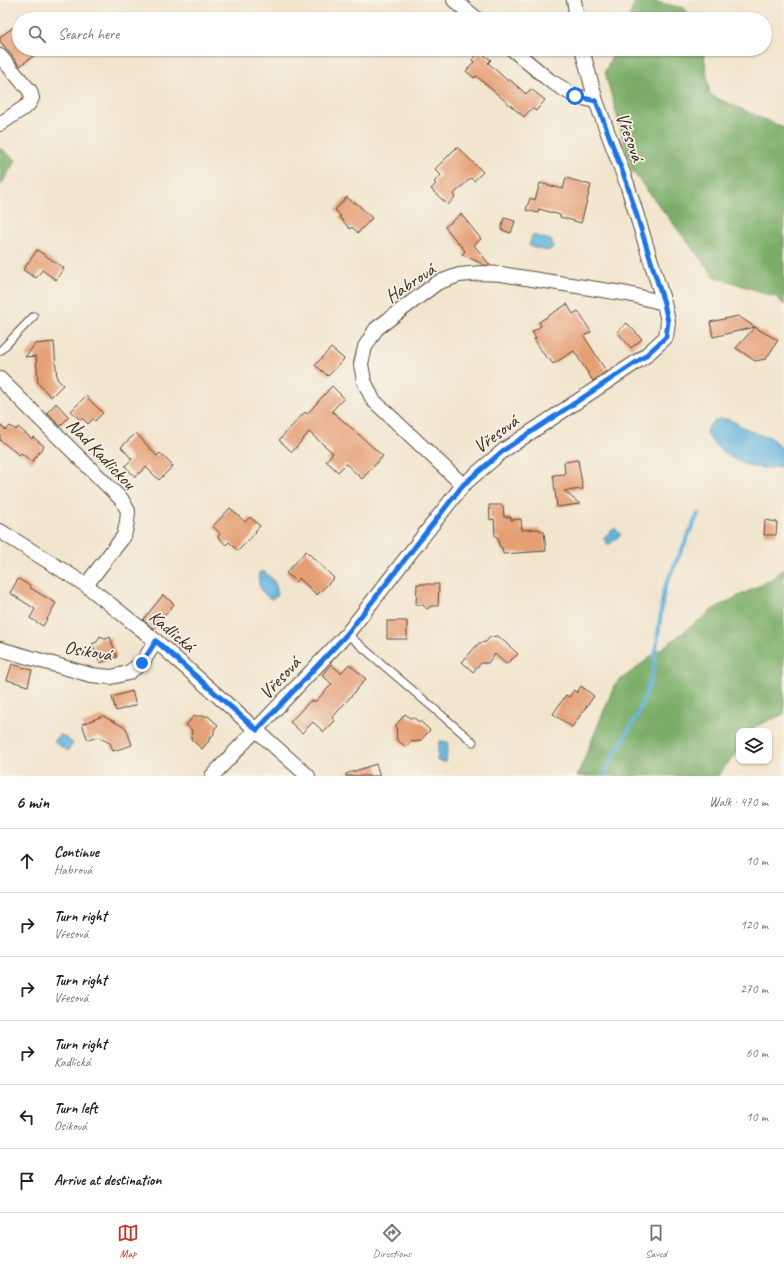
<!DOCTYPE html>
<meta charset="utf-8">
<style>
:root{--surface:#fff;--page:#f2f2f2;--text:#202124;--muted:#757577;--line:#e0e0e0;--accent:#c8321e}
body{margin:0;font-family:Caveat,sans-serif;background:var(--page);color:var(--text)}
.controls{position:absolute;right:12px;bottom:12px;display:grid;overflow:hidden;border-radius:8px;box-shadow:0 1px 3px #0004}
.controls button{width:36px;height:36px;display:grid;place-items:center;padding:0;border:0;border-bottom:1px solid var(--line);background:var(--surface);color:var(--text);font:20px sans-serif}
.stop{position:absolute;width:12px;height:12px;margin:-9px;border:3px solid #1a73e8;border-radius:50%;background:#fff}
.stop.end{background:#1a73e8;border-color:#fff;box-shadow:0 1px 4px #0008}
.list{margin:0;padding:0;list-style:none}
h2{display:flex;justify-content:space-between;align-items:center;height:52px;margin:0;padding:0 16px;font-size:17px}
h2 small{font-size:13px;font-weight:400;color:var(--muted)}
.list li{display:grid;grid-template-columns:26px 1fr auto;gap:12px;align-items:center;box-sizing:border-box;height:64px;padding:0 16px;border-top:1px solid var(--line)}
.list b{display:block;font-size:15px;white-space:nowrap}
.list p{margin:0;font-size:13px;white-space:nowrap;color:var(--muted)}
.list em{font-size:13px;font-style:normal;color:var(--muted)}
.icon{flex:none;width:22px;height:22px;fill:none;stroke:currentColor;stroke-width:2;stroke-linecap:round;stroke-linejoin:round}
.map{position:relative;flex:none;width:784px;height:776px;overflow:hidden}
.search{position:absolute;background:var(--surface);box-shadow:0 1px 3px #0004;left:12px;right:12px;top:12px;height:44px;display:flex;align-items:center;gap:10px;box-sizing:border-box;padding:0 14px;border-radius:22px;color:var(--muted);font-size:15px}
.sheet{height:436px;background:var(--surface)}
nav{display:flex;justify-content:space-around;align-items:center;box-sizing:border-box;height:56px;border-top:1px solid var(--line);background:var(--surface);font-size:11px;color:var(--muted)}
nav a{display:grid;justify-items:center;gap:2px}
nav .on{color:var(--accent)}
.map>svg:first-child{display:block}
.forest{fill:#7aad68;stroke:#5a6c43}
.water{fill:#62b4dd;stroke:#4e6f7e}
.lines{fill:none;stroke-linecap:round;stroke-linejoin:round}
.stream{stroke:#62b4dd;stroke-width:4}
.building{fill:#e59f74}
.lane-casing{stroke:#564638;stroke-width:9}
.street-casing{stroke:#564638;stroke-width:16}
.lane{stroke:#fff;stroke-width:7}
.street{stroke:#fff;stroke-width:14}
.route{stroke:#1a73e8;stroke-width:5}
.labels{text-anchor:middle;dominant-baseline:central;stroke-width:3.5;stroke-linejoin:round;paint-order:stroke}
.street-label{font-size:19px;fill:#3b2a1e;stroke:#f7f3e8}
</style>
<div class="map">
<svg width="784" height="776" viewBox="0 0 784 776">
<rect width="100%" height="100%" fill="#f7f3e8"/>
<filter id="ink" filterUnits="userSpaceOnUse"><feTurbulence type="fractalNoise" baseFrequency=".025" numOctaves="2"/><feDisplacementMap in="SourceGraphic" scale="8" xChannelSelector="R" yChannelSelector="G"/><feConvolveMatrix kernelMatrix="1 2 1 2 8 2 1 2 1" color-interpolation-filters="sRGB"/></filter>
<filter id="wash" filterUnits="userSpaceOnUse"><feTurbulence type="fractalNoise" baseFrequency=".012" numOctaves="4" result="noise"/><feDisplacementMap in="SourceGraphic" scale="16" xChannelSelector="R" yChannelSelector="G"/><feGaussianBlur stdDeviation="0.9" result="paint"/><feColorMatrix in="noise" values="0 0 0 0 0 0 0 0 0 0 0 0 0 0 0 0 0 1.4 0 .05"/><feComposite in="paint" operator="in"/></filter>
<g filter="url(#wash)">
<rect width="100%" height="100%" fill="#f2e5cd"/>
<path class="forest" d="M 636,0 L 647,0 L 684,8 L 693,19 L 628,19 Z
M 615,49 L 703,49 L 710,95 L 784,128 L 784,305 L 776,297 L 714,276 L 632,171 L 605,72 Z
M 0,148 L 16,160 L 0,186 Z
M 784,567 L 784,714 L 756,726 L 753,731 L 739,731 L 739,749 L 718,776 L 577,776 L 615,684 L 715,608 L 772,579 Z"/>
<path class="water" d="M 532,235 L 551,240 L 554,247 L 547,251 L 529,246 Z
M 719,419 L 728,419 L 757,434 L 770,437 L 778,444 L 784,452 L 784,464 L 783,466 C 777,467 771,468 764,468 C 743,468 715,451 706,432 C 708,425 713,422 719,419 Z
M 615,528 L 621,535 L 608,545 L 603,538 Z
M 263,571 C 272,577 280,587 276,597 L 271,599 C 261,593 257,585 259,573 Z
M 60,734 L 73,743 L 68,751 L 54,742 Z
M 439,741 L 448,742 L 446,762 L 437,761 Z"/>
<g class="lines">
<path class="stream" d="M 605,776 L 611,761 L 638,714 L 653,673 L 664,589 L 698,514"/>
</g>
<g id="blocks">
<path class="building" d="M 15,26 L 19,32 L 19,49 L 42,49 L 20,66 L 0,41 L 0,37 Z
M 480,52 L 491,60 L 488,63 L 508,81 L 509,79 L 526,94 L 531,89 L 545,100 L 536,111 L 532,108 L 524,117 L 476,76 L 474,78 L 466,71 L 474,62 L 472,60 Z
M 457,147 L 483,172 L 474,181 L 471,178 L 453,195 L 455,197 L 448,205 L 431,189 L 436,184 L 434,182 L 441,175 L 435,169 Z
M 566,178 L 591,185 L 581,223 L 560,217 L 560,215 L 539,209 L 538,213 L 526,210 L 530,198 L 535,200 L 540,183 L 563,189 Z
M 347,197 L 353,203 L 355,202 L 372,218 L 358,233 L 352,227 L 350,229 L 339,217 L 341,216 L 335,210 Z
M 461,214 L 481,239 L 474,245 L 490,265 L 484,265 L 462,254 L 465,251 L 445,227 Z
M 504,218 L 515,221 L 511,233 L 501,230 Z
M 37,250 L 64,268 L 56,280 L 42,270 L 36,278 L 23,270 Z
M 567,304 L 573,314 L 578,311 L 591,332 L 584,336 L 606,371 L 593,381 L 574,351 L 553,364 L 549,358 L 547,359 L 534,339 L 536,338 L 532,332 L 541,326 L 539,322 Z
M 738,316 L 761,331 L 778,340 L 766,359 L 755,361 L 736,348 L 755,327 L 713,337 L 710,322 Z
M 627,323 L 642,339 L 631,348 L 617,332 Z
M 54,342 L 57,379 L 63,385 L 51,397 L 38,383 L 36,356 L 25,357 L 35,344 Z
M 331,348 L 344,359 L 328,376 L 315,365 Z
M 332,386 L 344,398 L 332,411 L 383,456 L 362,479 L 346,464 L 338,472 L 326,461 L 333,453 L 309,432 L 292,452 L 279,440 L 305,412 L 307,414 Z
M 86,396 L 103,413 L 95,421 L 93,419 L 88,424 L 83,419 L 79,419 L 71,411 Z
M 56,403 L 69,417 L 60,426 L 47,413 Z
M 0,425 L 6,430 L 10,426 L 16,430 L 18,427 L 32,439 L 33,437 L 44,446 L 32,462 L 21,453 L 19,455 L 0,440 Z
M 136,433 L 157,456 L 160,453 L 173,466 L 159,480 L 146,467 L 135,477 L 125,466 L 132,459 L 121,447 Z
M 578,460 L 583,489 L 564,491 L 580,504 L 557,507 L 553,475 L 565,474 L 564,462 Z
M 489,505 L 503,505 L 504,517 L 511,517 L 511,520 L 521,519 L 522,530 L 538,529 L 544,532 L 546,551 L 503,554 L 502,548 L 499,546 L 498,538 L 495,536 L 494,519 L 490,520 Z
M 230,508 L 245,522 L 250,517 L 260,526 L 255,531 L 256,532 L 238,551 L 229,542 L 226,545 L 218,537 L 220,534 L 213,526 Z
M 765,520 L 777,522 L 776,535 L 764,535 Z
M 306,551 L 334,578 L 317,595 L 299,578 L 296,582 L 286,573 Z
M 18,579 L 31,586 L 30,588 L 56,603 L 43,626 L 30,618 L 35,609 L 10,593 Z
M 417,584 L 439,584 L 438,606 L 431,606 L 427,609 L 423,605 L 416,605 Z
M 163,595 L 174,604 L 154,629 L 143,620 Z
M 387,621 L 407,621 L 407,639 L 387,639 Z
M 100,636 L 106,639 L 110,637 L 117,657 L 100,663 L 92,644 L 97,642 Z
M 498,636 L 518,654 L 506,664 L 495,654 L 488,663 L 481,663 L 473,672 L 462,662 L 479,643 L 486,642 L 490,637 Z
M 12,664 L 32,670 L 28,686 L 7,680 Z
M 331,664 L 341,673 L 349,664 L 366,679 L 332,718 L 335,721 L 324,732 L 313,722 L 302,733 L 290,722 L 310,701 L 316,701 L 332,684 L 322,675 Z
M 581,686 L 594,696 L 572,727 L 553,714 L 566,695 L 569,697 L 574,690 L 577,693 Z
M 132,691 L 136,705 L 116,711 L 112,697 Z
M 405,714 L 410,718 L 414,718 L 419,722 L 421,722 L 430,730 L 420,741 L 410,742 L 406,747 L 397,740 L 396,725 Z
M 103,716 L 126,728 L 132,745 L 113,751 L 110,743 L 98,737 L 88,740 L 82,724 Z
M 194,716 L 208,716 L 218,725 L 214,730 L 214,734 L 209,739 L 209,741 L 202,749 L 191,739 L 192,730 L 186,725 Z
M 376,764 L 380,776 L 346,776 L 346,774 Z"/>
</g>
</g>
<g filter="url(#ink)">
<use href="#blocks" fill-opacity="0" stroke="#564638" stroke-width="1"/>
<g class="lines">
<g class="lane-casing">
<path id="lane" d="M 0,351 L 34,316
M 347,634 L 473,742"/>
</g>
<g class="street-casing">
<path id="street" d="M 454,0 L 477,19
M 574,0 L 577,19
M 512,49 L 549,80 L 575,96 L 596,101
M 0,124 L 28,105 L 32,98 L 30,91 L 0,56
M 0,379 L 122,500 L 128,511 L 127,522 L 124,536 L 86,585
M 463,485 L 373,400 L 364,381 L 361,364 L 365,347 L 376,329 L 437,283 L 459,275 L 482,273 L 501,274 L 628,294 L 664,303
M 0,531 L 86,585 L 156,641 L 308,776
M 0,649 L 91,675 L 111,677 L 128,673 L 142,663 L 156,641
M 212,776 L 347,634 L 463,485 L 504,450 L 644,357 L 666,337 L 668,322 L 664,303 L 627,184 L 596,101 L 582,49"/>
</g>
<use href="#lane" class="lane"/>
<use href="#street" class="street"/>
</g>
</g>
<g class="lines" filter="url(#ink)">
<path class="route" d="M 142,663 L 156,641 L 257,730 L 347,634 L 463,485 L 504,450 L 644,357 L 666,337 L 668,322 L 664,303 L 627,184 L 596,101 L 575,96"/>
</g>
<g class="labels">
<g class="street-label">
<text transform="translate(630 137) rotate(70)">Vřesová</text>
<text transform="translate(410 283) rotate(-34)">Habrová</text>
<text transform="translate(496 434) rotate(-37)">Vřesová</text>
<text transform="translate(101 454) rotate(46)">Nad Kadlickou</text>
<text transform="translate(172 631) rotate(40)">Kadlická</text>
<text transform="translate(88 651) rotate(10)">Osiková</text>
<text transform="translate(280 678) rotate(-47)">Vřesová</text>
</g>
</g>
</svg>
<div class="controls">
<button><svg class="icon" aria-label="layers" viewBox="0 0 24 24"><path d="M12 4l9 5-9 5-9-5zM3 14l9 5 9-5"/></svg></button>
</div>
<div class="stop" style="left:575px;top:96px"></div>
<div class="stop end" style="left:142px;top:663px"></div>
<div class="search"><svg class="icon" aria-label="search" viewBox="0 0 24 24"><circle cx="10" cy="10" r="6"/><path d="M15 15l6 6"/></svg>Search here</div>
</div>
<section class="sheet">
<h2>6 min<small>Walk · 470 m</small></h2>
<ul class="list">
<li><svg class="icon" aria-label="ahead" viewBox="0 0 24 24"><path d="M12 20V5M6 11l6-6 6 6"/></svg><div><b>Continue</b><p>Habrová</p></div><em>10 m</em></li>
<li><svg class="icon" aria-label="right" viewBox="0 0 24 24"><path d="M7 20v-9h11M14 6l5 5-5 5"/></svg><div><b>Turn right</b><p>Vřesová</p></div><em>120 m</em></li>
<li><svg class="icon" aria-label="right" viewBox="0 0 24 24"><path d="M7 20v-9h11M14 6l5 5-5 5"/></svg><div><b>Turn right</b><p>Vřesová</p></div><em>270 m</em></li>
<li><svg class="icon" aria-label="right" viewBox="0 0 24 24"><path d="M7 20v-9h11M14 6l5 5-5 5"/></svg><div><b>Turn right</b><p>Kadlická</p></div><em>60 m</em></li>
<li><svg class="icon" aria-label="left" viewBox="0 0 24 24"><path d="M17 20v-9H6M10 6l-5 5 5 5"/></svg><div><b>Turn left</b><p>Osiková</p></div><em>10 m</em></li>
<li><svg class="icon" aria-label="arrive" viewBox="0 0 24 24"><path d="M6 21V4h12l-3 4 3 4H6"/></svg><div><b>Arrive at destination</b></div></li>
</ul>
</section>
<nav>
<a class="on"><svg class="icon" aria-label="map" viewBox="0 0 24 24"><path d="M3 6l6-2 6 2 6-2v14l-6 2-6-2-6 2zM9 4v14M15 6v14"/></svg>Map</a>
<a><svg class="icon" aria-label="directions" viewBox="0 0 24 24"><path d="M12 3l9 9-9 9-9-9zM9 14v-3h6M13 9l2 2-2 2"/></svg>Directions</a>
<a><svg class="icon" aria-label="saved" viewBox="0 0 24 24"><path d="M7 4h10v16l-5-4-5 4z"/></svg>Saved</a>
</nav>
